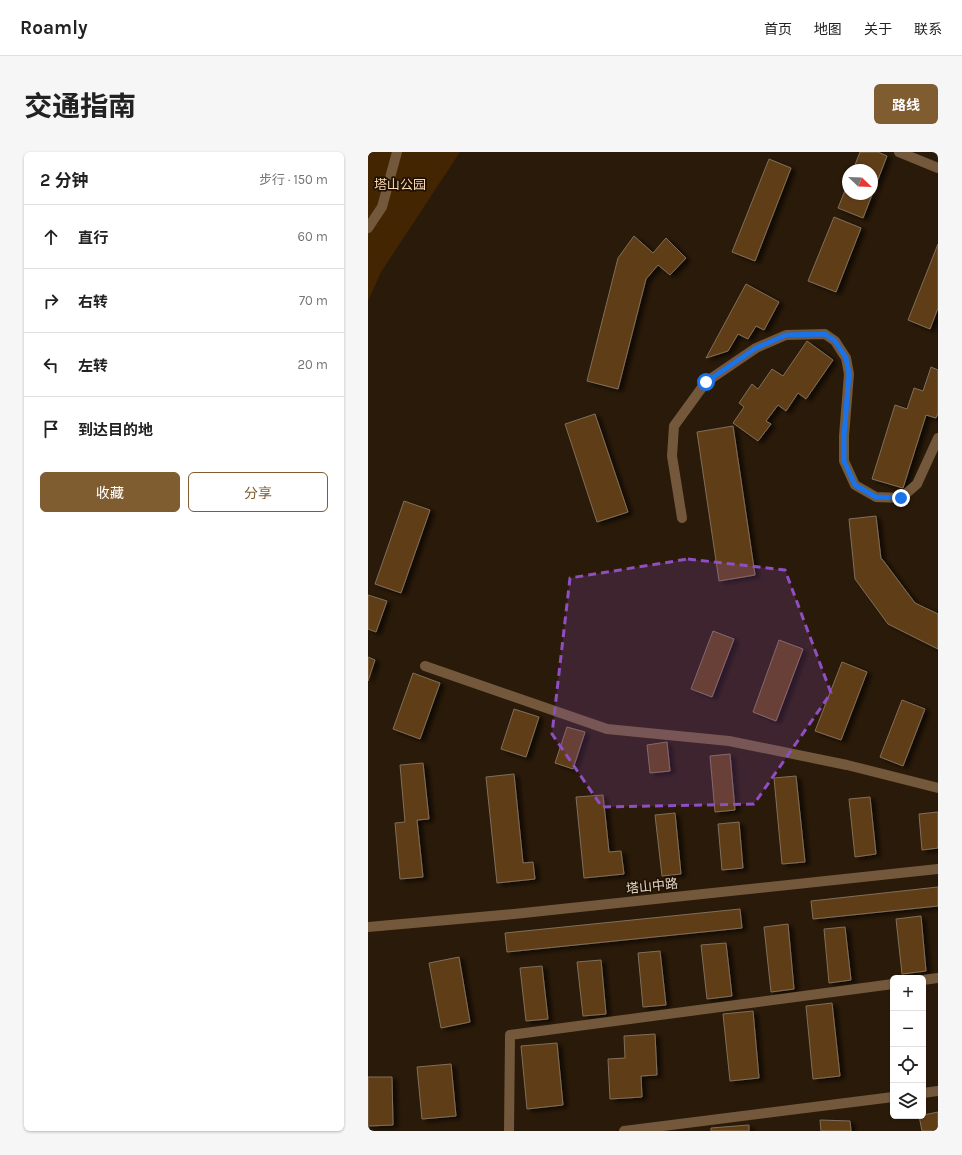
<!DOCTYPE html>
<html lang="zh">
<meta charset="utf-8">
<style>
:root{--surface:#fff;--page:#f6f6f6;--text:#222;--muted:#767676;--line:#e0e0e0;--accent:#805c31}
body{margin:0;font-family:Karla,"Noto Sans SC",sans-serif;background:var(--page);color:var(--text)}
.controls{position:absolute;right:12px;bottom:12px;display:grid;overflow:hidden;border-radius:6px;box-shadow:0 1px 3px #0004}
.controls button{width:36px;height:36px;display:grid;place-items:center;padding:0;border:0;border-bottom:1px solid var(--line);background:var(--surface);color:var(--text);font:20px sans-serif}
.compass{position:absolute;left:474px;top:12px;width:36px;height:36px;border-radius:50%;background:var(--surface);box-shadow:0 1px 3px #0004;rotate:113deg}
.stop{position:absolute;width:12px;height:12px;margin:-9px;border:3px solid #1a73e8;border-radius:50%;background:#fff}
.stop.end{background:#1a73e8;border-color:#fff;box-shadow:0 1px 4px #0008}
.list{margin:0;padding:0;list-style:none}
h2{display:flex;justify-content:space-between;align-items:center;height:52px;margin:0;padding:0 16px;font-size:17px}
h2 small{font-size:13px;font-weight:400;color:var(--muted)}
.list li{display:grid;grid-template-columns:26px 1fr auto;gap:12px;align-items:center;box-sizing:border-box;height:64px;padding:0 16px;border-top:1px solid var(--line)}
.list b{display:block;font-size:15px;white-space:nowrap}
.list em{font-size:13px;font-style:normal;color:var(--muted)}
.actions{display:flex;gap:8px;padding:12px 16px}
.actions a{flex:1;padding:9px 0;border:1px solid var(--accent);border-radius:6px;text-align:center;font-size:14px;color:var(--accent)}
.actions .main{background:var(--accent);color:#fff}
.icon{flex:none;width:22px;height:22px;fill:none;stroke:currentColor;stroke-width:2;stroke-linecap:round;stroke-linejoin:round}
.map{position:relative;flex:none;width:570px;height:979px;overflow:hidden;border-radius:6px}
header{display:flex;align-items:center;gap:24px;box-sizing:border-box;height:56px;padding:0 20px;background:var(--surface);border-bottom:1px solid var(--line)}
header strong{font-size:19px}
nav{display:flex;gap:22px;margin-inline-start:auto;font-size:14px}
.intro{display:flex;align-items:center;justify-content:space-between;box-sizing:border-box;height:96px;padding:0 24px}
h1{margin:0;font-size:28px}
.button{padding:10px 18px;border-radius:6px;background:var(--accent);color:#fff;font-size:14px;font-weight:700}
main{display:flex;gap:24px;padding:0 24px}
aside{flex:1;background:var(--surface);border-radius:6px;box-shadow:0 1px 3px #0004}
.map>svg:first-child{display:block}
.green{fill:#432601}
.building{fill:#5f3d13;stroke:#816e5a;filter:url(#shadow)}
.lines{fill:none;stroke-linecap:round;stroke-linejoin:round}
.minor{stroke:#73583b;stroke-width:10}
.route{stroke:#1a73e8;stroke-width:5}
.marked{fill:#8f4ec1;fill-opacity:0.2;stroke:#8f4ec1;stroke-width:3;stroke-dasharray:8 5;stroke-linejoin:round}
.labels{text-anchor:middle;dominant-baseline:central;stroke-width:3.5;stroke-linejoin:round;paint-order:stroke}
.park-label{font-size:13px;fill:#fddab6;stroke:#201102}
.street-label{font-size:13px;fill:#e1d6cb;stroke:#201102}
</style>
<header>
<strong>Roamly</strong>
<nav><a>首页</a><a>地图</a><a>关于</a><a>联系</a></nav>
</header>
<div class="intro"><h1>交通指南</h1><a class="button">路线</a></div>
<main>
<aside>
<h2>2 分钟<small>步行 · 150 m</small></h2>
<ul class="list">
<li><svg class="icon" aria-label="ahead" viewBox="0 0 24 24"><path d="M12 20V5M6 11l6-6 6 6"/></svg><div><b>直行</b></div><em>60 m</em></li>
<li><svg class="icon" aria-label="right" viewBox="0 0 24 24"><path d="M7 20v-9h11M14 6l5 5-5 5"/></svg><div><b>右转</b></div><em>70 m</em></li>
<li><svg class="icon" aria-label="left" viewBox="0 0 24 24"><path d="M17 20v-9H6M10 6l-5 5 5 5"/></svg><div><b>左转</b></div><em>20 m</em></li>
<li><svg class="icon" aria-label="arrive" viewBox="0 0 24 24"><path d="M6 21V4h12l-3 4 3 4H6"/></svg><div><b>到达目的地</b></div></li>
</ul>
<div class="actions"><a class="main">收藏</a><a>分享</a></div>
</aside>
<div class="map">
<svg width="570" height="979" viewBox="0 0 570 979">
<defs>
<filter id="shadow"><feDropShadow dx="4.5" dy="2.5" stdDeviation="2" flood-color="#0009"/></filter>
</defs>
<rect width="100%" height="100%" fill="#2a1a09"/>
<path class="green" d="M 0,0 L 92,0 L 13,120 L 0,149 Z"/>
<path class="building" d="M 492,0 L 510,0 L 519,4 L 495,66 L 470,56 L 480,31 L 480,42 L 504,42 L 504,18 L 485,18 Z
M 401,7 L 423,16 L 387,109 L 364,100 Z
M 466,65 L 493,76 L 468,140 L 440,129 Z
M 266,84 L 285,101 L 298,86 L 318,106 L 302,123 L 290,113 L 278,127 L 250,237 L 219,229 L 250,106 Z
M 570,92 L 570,156 L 562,177 L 540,168 Z
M 378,132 L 411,150 L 396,178 L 388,174 L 380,187 L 370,182 L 360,199 L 338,206 Z
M 439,189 L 465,208 L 438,247 L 430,241 L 418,259 L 410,253 L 398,269 L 403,272 L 390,289 L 365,271 L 376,255 L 371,251 L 384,232 L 390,237 L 404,217 L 415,224 Z
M 563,215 L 570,218 L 570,261 L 568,266 L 558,263 L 535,336 L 504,327 L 527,253 L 539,257 L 546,236 L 555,239 Z
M 227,262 L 260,360 L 229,370 L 197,272 Z
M 365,274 L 387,423 L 351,429 L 329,280 Z
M 36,349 L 62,358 L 33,441 L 7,432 Z
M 508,364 L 513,407 L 514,407 L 547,451 L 570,462 L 570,497 L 520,472 L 487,427 L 481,367 Z
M 0,443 L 19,449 L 8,480 L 0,477 Z
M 345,479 L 366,487 L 344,545 L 323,537 Z
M 411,488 L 435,497 L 408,569 L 385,560 Z
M 0,505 L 7,508 L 0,529 Z
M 474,510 L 499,520 L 473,588 L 447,579 Z
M 45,521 L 72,531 L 52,587 L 25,577 Z
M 534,548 L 557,557 L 535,614 L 512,605 Z
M 146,557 L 171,565 L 158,605 L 133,597 Z
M 199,575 L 217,580 L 205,617 L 187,611 Z
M 299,590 L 302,619 L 282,621 L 279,593 Z
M 362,602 L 367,658 L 347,660 L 342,604 Z
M 55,611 L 61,667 L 49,668 L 55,725 L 32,727 L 27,671 L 37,670 L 32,613 Z
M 146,622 L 155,711 L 165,710 L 167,727 L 129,731 L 118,625 Z
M 428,624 L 437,710 L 414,712 L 406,626 Z
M 235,643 L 241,700 L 253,699 L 256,722 L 216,726 L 208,645 Z
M 502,645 L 508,702 L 487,705 L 481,647 Z
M 570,660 L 570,696 L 554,698 L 551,662 Z
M 307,661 L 313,722 L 294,724 L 287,663 Z
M 371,670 L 375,716 L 354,718 L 350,672 Z
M 570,735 L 570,754 L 445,767 L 443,749 Z
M 372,757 L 374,776 L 139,800 L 137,781 Z
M 553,764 L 558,819 L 534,822 L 528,767 Z
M 420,772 L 426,837 L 403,840 L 396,775 Z
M 477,775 L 483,828 L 461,831 L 456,777 Z
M 358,791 L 364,844 L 339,847 L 333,793 Z
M 292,799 L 298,853 L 275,855 L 270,801 Z
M 91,805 L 102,870 L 73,876 L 61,811 Z
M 233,808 L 238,862 L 215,864 L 209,810 Z
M 174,814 L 180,867 L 158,869 L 152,816 Z
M 464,851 L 472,924 L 445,927 L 438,854 Z
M 385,859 L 391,926 L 362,929 L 355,862 Z
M 287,882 L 289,923 L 273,924 L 274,945 L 242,947 L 240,907 L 257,906 L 256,884 Z
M 189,891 L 195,953 L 159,957 L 153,894 Z
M 83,912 L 88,964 L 54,967 L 49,915 Z
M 0,925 L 24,925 L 25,973 L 0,974 Z
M 570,960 L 570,979 L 554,979 L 551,964 Z
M 452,968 L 482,969 L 483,979 L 453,979 Z
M 381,973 L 381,979 L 343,979 L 343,976 Z"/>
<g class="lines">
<path class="minor" d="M 531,0 L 570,16
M 0,76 L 14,55 L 29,0
M 314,366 L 304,304 L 306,274 L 338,230 L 388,196 L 418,183 L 457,182 L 467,189 L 478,206 L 481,222 L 476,284 L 476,309 L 487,333 L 508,345 L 533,346 L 549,332 L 570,286
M 57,514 L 239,577 L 361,589 L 479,613 L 570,636
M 0,775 L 146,762 L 570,717
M 555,828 L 570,826
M 555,941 L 570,939
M 141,979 L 142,883 L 525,832
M 256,979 L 525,945"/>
</g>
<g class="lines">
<path class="route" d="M 338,230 L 388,196 L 418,183 L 457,182 L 467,189 L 478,206 L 481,222 L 476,284 L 476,309 L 487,333 L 508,345 L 533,346"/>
</g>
<path class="marked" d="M 320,407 L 417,418 L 463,541 L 386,652 L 234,655 L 184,582 L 202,426 Z"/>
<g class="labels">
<g class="park-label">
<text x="32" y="32">塔山公园</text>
</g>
<g class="street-label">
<text transform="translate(284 734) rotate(-6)">塔山中路</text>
</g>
</g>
</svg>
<div class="controls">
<button>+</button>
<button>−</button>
<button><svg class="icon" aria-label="locate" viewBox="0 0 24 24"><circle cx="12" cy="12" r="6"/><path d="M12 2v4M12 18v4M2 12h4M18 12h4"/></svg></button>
<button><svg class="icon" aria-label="layers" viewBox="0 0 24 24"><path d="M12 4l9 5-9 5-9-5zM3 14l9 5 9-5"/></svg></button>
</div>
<svg class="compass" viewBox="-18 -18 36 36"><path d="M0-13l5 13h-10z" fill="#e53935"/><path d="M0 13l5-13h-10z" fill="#767676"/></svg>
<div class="stop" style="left:338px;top:230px"></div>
<div class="stop end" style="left:533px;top:346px"></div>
</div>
</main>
